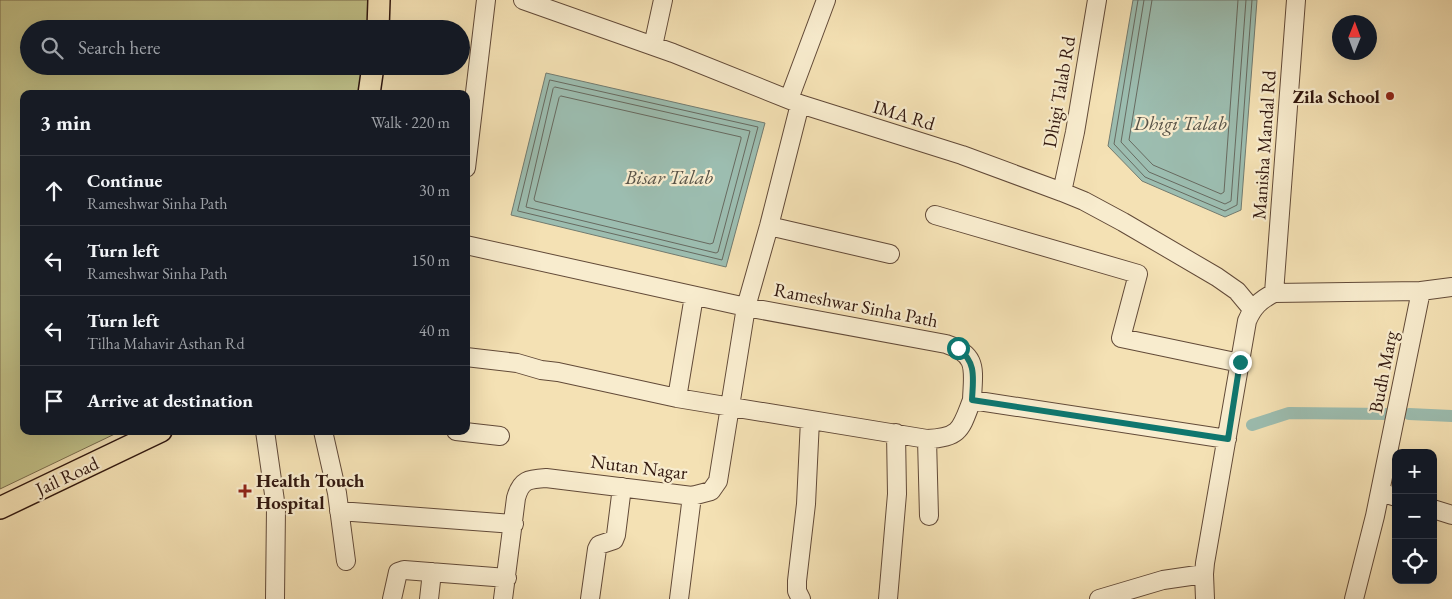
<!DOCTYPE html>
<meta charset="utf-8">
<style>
:root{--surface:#171b24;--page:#20242c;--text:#f1f3f6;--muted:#9ea1a6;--line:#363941}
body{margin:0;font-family:"EB Garamond",serif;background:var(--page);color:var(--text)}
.controls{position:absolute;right:15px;bottom:15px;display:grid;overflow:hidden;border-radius:10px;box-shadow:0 5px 20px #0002}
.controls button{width:45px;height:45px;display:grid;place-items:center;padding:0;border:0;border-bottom:1px solid var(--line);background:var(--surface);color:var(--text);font:25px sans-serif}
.compass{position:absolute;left:1332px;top:15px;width:45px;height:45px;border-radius:50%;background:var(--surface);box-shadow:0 5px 20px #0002;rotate:1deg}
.stop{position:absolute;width:15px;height:15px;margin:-11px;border:4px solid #0f766e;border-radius:50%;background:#fff}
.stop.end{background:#0f766e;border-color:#fff;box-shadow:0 1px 5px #0008}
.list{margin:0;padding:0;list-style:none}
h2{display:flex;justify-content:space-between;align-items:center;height:65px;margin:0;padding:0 20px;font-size:21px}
h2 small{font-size:16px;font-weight:400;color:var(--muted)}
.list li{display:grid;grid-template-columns:32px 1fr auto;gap:15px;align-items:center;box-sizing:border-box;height:70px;padding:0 20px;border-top:1px solid var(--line)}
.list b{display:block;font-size:19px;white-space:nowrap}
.list p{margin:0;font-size:16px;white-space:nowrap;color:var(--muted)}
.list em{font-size:16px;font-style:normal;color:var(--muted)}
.icon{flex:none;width:28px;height:28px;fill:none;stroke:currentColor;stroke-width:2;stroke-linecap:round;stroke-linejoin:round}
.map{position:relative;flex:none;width:1452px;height:599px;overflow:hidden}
.search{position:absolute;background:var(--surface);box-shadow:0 5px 20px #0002;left:20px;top:20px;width:450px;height:55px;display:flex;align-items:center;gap:12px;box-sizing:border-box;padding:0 18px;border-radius:28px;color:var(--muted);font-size:19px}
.panel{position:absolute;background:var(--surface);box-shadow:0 5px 20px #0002;left:20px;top:90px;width:450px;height:345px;border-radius:10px}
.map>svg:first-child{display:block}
.green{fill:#c2c188;stroke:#7a6c4c}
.water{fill:#9cbdb0;stroke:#727b70}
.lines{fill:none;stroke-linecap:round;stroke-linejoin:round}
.shore{stroke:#676a60;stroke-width:1}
.canal{stroke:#9cbdb0;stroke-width:12}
.minor-casing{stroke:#624a38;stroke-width:20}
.major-casing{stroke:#32180f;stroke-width:24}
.minor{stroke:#f8ecce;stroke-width:18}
.major{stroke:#f4e1b4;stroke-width:21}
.route{stroke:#0f766e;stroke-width:6}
.poi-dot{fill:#8f2418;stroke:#f8ecce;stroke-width:2}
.labels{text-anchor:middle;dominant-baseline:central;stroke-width:4.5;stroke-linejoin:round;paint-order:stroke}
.street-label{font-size:19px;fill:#32180f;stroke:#f8ecce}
.poi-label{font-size:19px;font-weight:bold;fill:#32180f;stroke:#f8ecce;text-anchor:end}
.water-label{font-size:20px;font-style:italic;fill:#575247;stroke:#f8ecce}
</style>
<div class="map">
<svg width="1452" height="599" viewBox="0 0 1452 599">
<rect width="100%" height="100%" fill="#f4e1b4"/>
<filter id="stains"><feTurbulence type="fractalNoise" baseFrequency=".004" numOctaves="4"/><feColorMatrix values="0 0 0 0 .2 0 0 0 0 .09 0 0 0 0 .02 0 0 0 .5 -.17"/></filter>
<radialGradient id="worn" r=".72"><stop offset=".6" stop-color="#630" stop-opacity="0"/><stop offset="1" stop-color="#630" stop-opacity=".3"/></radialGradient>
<path class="green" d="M 0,0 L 373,0 L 372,29 L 29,29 L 29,66 L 364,66 L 358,94 L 24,94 L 24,431 L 121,431 L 0,489 Z"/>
<path class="water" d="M 1133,0 L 1257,0 L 1241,210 L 1225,217 L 1142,181 L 1108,146 Z
M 546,73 L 765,123 L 726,267 L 511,215 Z"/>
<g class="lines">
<path class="shore" d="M 1138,0 L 1114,144 L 1145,177 L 1225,211 L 1237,205 L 1252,0
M 1144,0 L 1121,142 L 1149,172 L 1225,204 L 1231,201 L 1246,0
M 1152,0 L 1129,140 L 1153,165 L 1221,194 L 1224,192 L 1238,0
M 550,80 L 758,127 L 722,260 L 518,211 Z
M 555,87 L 750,131 L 718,252 L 716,253 L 526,207 L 553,89 Z
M 561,96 L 741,137 L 741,139 L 713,243 L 710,244 L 535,201 L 534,199 L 559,98 Z"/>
<path class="canal" d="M 1409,414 L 1452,416
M 1252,425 L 1289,413 L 1388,414"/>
<g class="minor-casing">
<path id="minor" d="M 523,0 L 673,53 L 800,104 L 962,155 L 1062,192 L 1084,201 L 1123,222 L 1217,277 L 1237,291 L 1252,309
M 653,46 L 663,0
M 789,99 L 826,0
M 466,168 L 486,0
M 1062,192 L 1075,132 L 1097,0
M 935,215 L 1138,274 L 1121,338 L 1240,363
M 769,226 L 890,254
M 466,245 L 746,307 L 946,344 C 979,355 973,370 972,400 L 1227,439
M 1274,293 L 1296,0
M 466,357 L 517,363 L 541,370 L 558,372 L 677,398 L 927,439 C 961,438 961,428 972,400
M 677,398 L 694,296
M 265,431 L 276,508 L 275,599
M 323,431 L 337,493 L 346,561
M 456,431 L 500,436
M 927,439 L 929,516
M 1380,492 L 1396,497
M 1433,509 L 1452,515
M 339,511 L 514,524
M 392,599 L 398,572 L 404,570 L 507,578
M 429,599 L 432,572
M 503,599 L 516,498 C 521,480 528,479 546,478 L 692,496 L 711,491 L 718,481 L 746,307 L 769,226 L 800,104
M 590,599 L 597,549 L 599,545 L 614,540 L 616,535 L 622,487
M 679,599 L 692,496
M 801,599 L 797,591 L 797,581 L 806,504 L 810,420
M 888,599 L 897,494 L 896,433
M 1099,599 L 1163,580 L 1204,574
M 1205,599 L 1204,574 L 1205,563 L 1247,321 C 1253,307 1260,300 1274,293 L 1421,291
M 1354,599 L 1375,516 L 1421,291 L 1452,287"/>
</g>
<g class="major-casing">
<path id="major" d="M 378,29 L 379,0
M 369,94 L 373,66
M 0,508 L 161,431"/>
</g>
<use href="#minor" class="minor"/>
<use href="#major" class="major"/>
</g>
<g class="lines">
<path class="route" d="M 958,348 C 977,363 973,378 972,400 L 1228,439 L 1240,362"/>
</g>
<g class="poi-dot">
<circle cx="1390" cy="96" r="5"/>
<path d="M242.5 483.5h5v5h5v5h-5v5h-5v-5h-5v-5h5z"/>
</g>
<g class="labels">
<g class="street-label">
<text transform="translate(1059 92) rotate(-80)">Dhigi Talab Rd</text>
<text transform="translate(904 115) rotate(17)">IMA Rd</text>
<text transform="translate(1264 145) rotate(-86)">Manisha Mandal Rd</text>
<text transform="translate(856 305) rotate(11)">Rameshwar Sinha Path</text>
<text transform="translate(1383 372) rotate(-79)">Budh Marg</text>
<text transform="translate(639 467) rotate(7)">Nutan Nagar</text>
<text transform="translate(67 476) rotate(-25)">Jail Road</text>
</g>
<g class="poi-label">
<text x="1380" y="96">Zila School</text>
<text x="256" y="480" text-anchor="start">Health Touch<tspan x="256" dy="22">Hospital</tspan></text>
</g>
<g class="water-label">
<text x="1180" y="123">Dhigi Talab</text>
<text x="669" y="177">Bisar Talab</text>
</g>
</g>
<rect width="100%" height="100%" filter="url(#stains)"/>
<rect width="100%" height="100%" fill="url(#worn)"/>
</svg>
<div class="controls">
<button>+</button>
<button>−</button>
<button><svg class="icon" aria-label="locate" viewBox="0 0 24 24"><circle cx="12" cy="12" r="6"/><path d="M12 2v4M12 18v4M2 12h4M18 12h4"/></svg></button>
</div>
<svg class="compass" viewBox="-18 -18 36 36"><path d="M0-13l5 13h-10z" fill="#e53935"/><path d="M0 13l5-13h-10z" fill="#9ea1a6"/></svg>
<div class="stop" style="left:958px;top:348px"></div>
<div class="stop end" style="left:1240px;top:362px"></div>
<div class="search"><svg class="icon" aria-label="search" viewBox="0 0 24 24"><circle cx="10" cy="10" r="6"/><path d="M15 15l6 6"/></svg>Search here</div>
<section class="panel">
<h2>3 min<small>Walk · 220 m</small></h2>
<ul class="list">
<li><svg class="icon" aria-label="ahead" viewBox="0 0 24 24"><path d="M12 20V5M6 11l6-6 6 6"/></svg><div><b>Continue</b><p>Rameshwar Sinha Path</p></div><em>30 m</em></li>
<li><svg class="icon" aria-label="left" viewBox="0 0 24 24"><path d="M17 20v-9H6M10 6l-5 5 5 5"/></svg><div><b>Turn left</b><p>Rameshwar Sinha Path</p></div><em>150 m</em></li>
<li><svg class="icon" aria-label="left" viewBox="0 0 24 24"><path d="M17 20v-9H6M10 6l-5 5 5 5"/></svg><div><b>Turn left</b><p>Tilha Mahavir Asthan Rd</p></div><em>40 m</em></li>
<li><svg class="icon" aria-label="arrive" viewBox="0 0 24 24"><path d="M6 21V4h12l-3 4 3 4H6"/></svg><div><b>Arrive at destination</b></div></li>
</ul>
</section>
</div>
